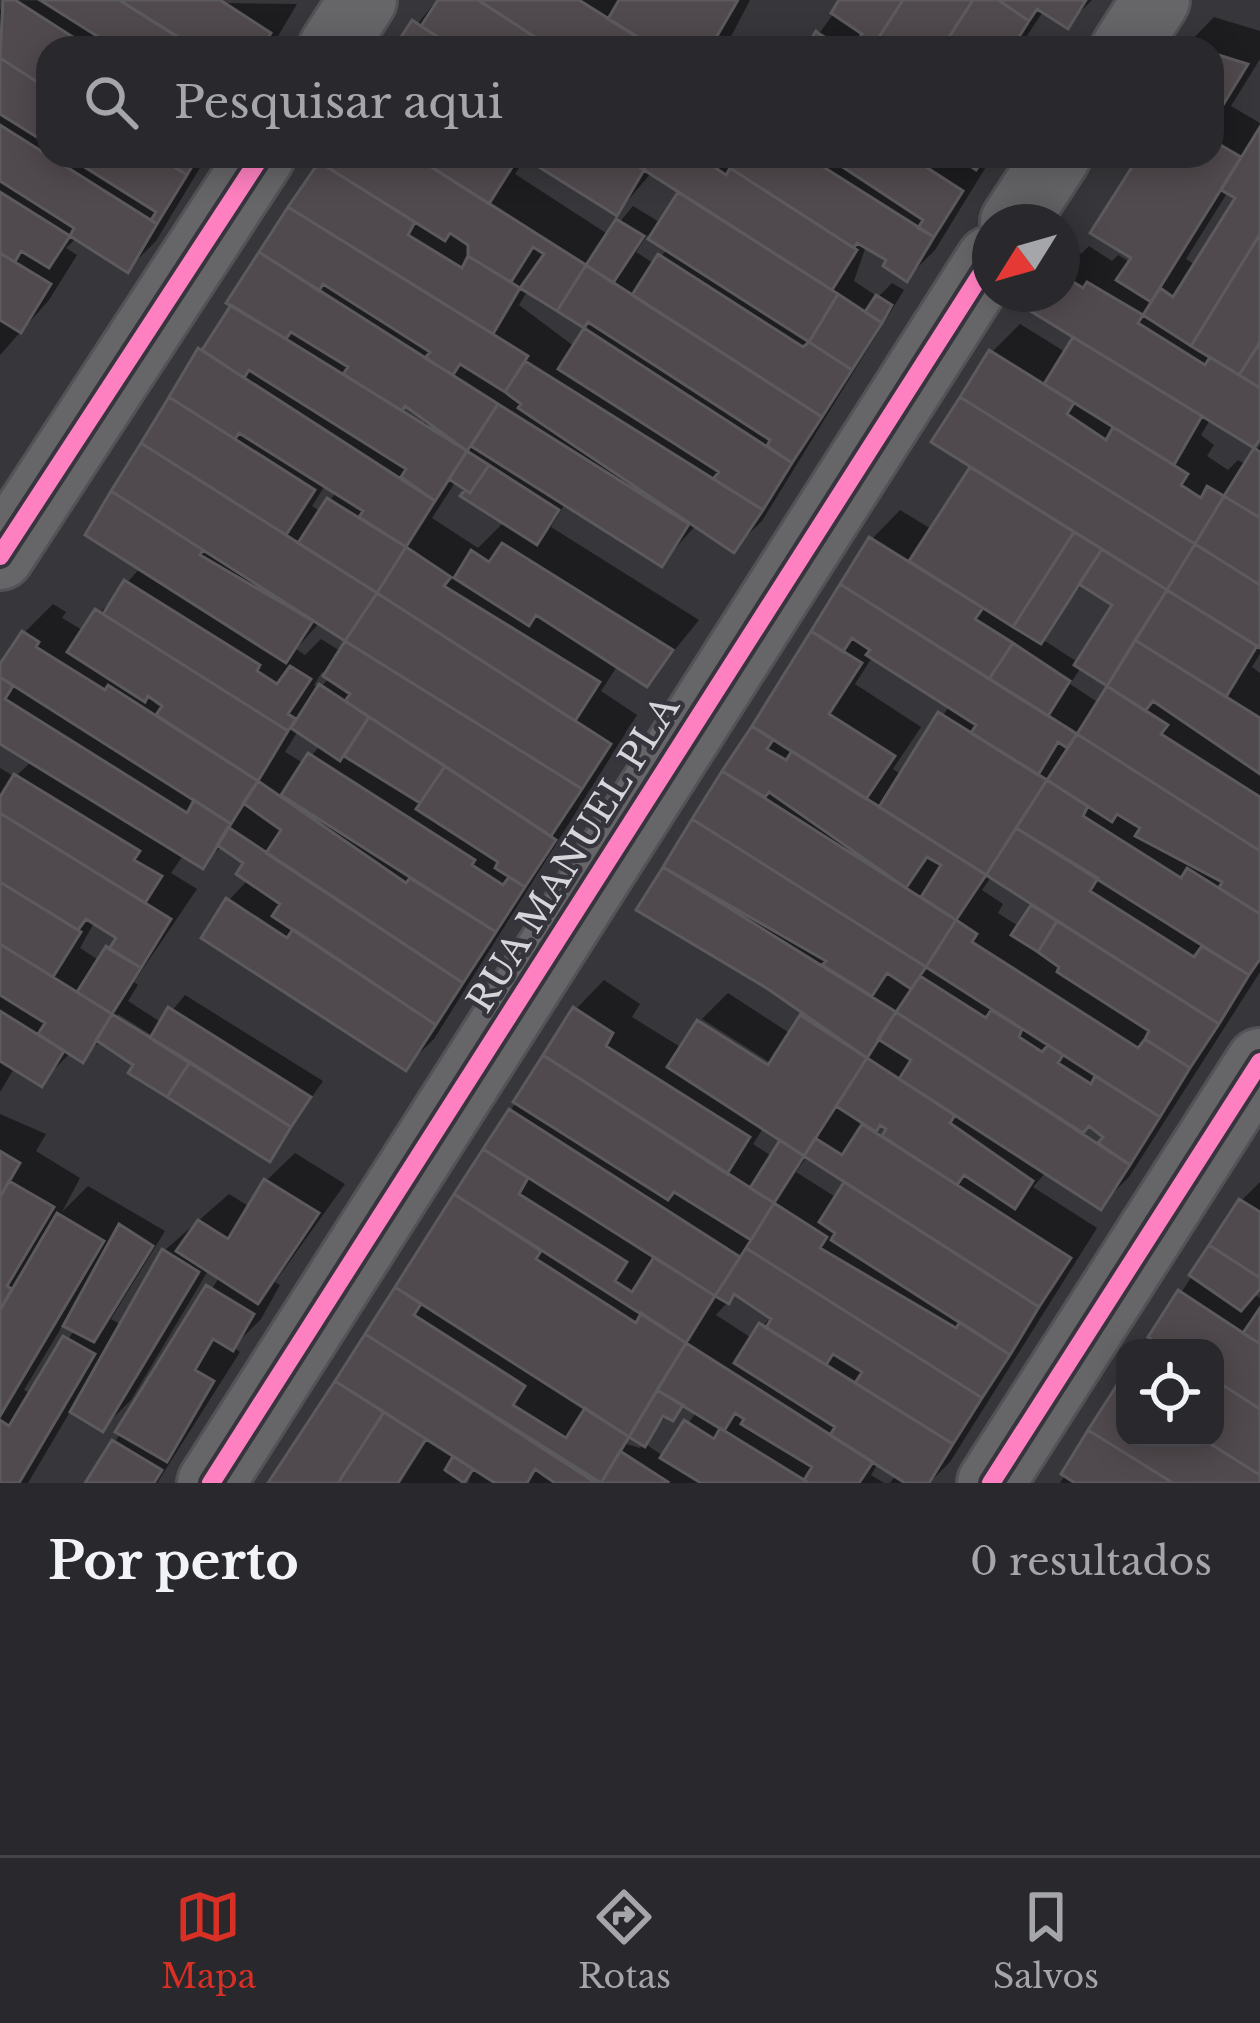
<!DOCTYPE html>
<html lang="pt">
<style>
:root{--surface:#29282c;--page:#313034;--text:#f1f3f6;--muted:#a5a6a9;--line:#454448;--accent:#d93025}
body{margin:0;font-family:"Libre Baskerville",serif;background:var(--page);color:var(--text)}
.controls{position:absolute;right:36px;bottom:36px;display:grid;overflow:hidden;border-radius:24px;box-shadow:0 6px 30px #0003}
.controls button{width:108px;height:108px;display:grid;place-items:center;padding:0;border:0;border-bottom:3px solid var(--line);background:var(--surface);color:var(--text);font:60px sans-serif}
.compass{position:absolute;left:972px;top:204px;width:108px;height:108px;border-radius:50%;background:var(--surface);box-shadow:0 6px 30px #0003;rotate:233deg}
.list{margin:0;padding:0;list-style:none}
h2{display:flex;justify-content:space-between;align-items:center;height:156px;margin:0;padding:0 48px;font-size:51px}
h2 small{font-size:39px;font-weight:400;color:var(--muted)}
.icon{flex:none;width:66px;height:66px;fill:none;stroke:currentColor;stroke-width:2;stroke-linecap:round;stroke-linejoin:round}
.map{position:relative;flex:none;width:1260px;height:1483px;overflow:hidden}
.search{position:absolute;background:var(--surface);box-shadow:0 6px 30px #0003;left:36px;right:36px;top:36px;height:132px;display:flex;align-items:center;gap:30px;box-sizing:border-box;padding:0 42px;border-radius:36px;color:var(--muted);font-size:45px}
.sheet{height:372px;background:var(--surface)}
nav{display:flex;justify-content:space-around;align-items:center;box-sizing:border-box;height:168px;border-top:3px solid var(--line);background:var(--surface);font-size:33px;color:var(--muted)}
nav a{display:grid;justify-items:center;gap:6px}
nav .on{color:var(--accent)}
.map>svg:first-child{display:block}
.shadow{fill:#0007;fill-rule:evenodd}
.building{fill:#50494d;stroke:#5d5a5d;stroke-width:3}
.lines{fill:none;stroke-linecap:round;stroke-linejoin:round}
.minor-casing{stroke:#535256;stroke-width:72}
.minor{stroke:#666568;stroke-width:66}
.cycleway-casing{stroke:#36343c;stroke-width:26}
.cycleway{stroke:#ff80c0;stroke-width:18}
.labels{text-anchor:middle;dominant-baseline:central;stroke-width:9;stroke-linejoin:round;paint-order:stroke}
.street-label{font-size:36px;fill:#d6d5da;stroke:#36343c}
</style>
<div class="map">
<svg width="1260" height="1483" viewBox="0 0 1260 1483">
<rect width="100%" height="100%" fill="#37363a"/>
<path class="shadow" d="M 6,0 L 297,4 L 271,48 L 48,48 L 48,156 L 207,156 L 156,241 L 128,269 L 77,237 L 66,248 L 77,255 L 49,300 L 0,355 L 0,10 Z
M 437,0 L 750,0 L 725,48 L 398,48 Z
M 843,0 L 1092,0 L 1067,25 L 1044,10 L 1019,48 L 809,48 Z
M 1214,17 L 1260,31 L 1260,59 L 1231,106 L 1260,123 L 1260,438 L 1211,418 L 1201,435 L 1214,445 L 1207,456 L 1228,470 L 1238,460 L 1247,465 L 1260,445 L 1260,654 L 1252,667 L 1260,673 L 1260,972 L 1129,1177 L 1100,1206 L 1047,1171 L 1033,1187 L 1097,1228 L 950,1462 L 929,1483 L 890,1483 L 897,1474 L 879,1462 L 871,1475 L 884,1483 L 468,1483 L 473,1470 L 461,1483 L 271,1483 L 576,1009 L 604,980 L 640,1004 L 632,1017 L 682,1048 L 702,1020 L 702,1026 L 779,1075 L 782,1070 L 702,1019 L 728,993 L 791,1034 L 807,1012 L 640,909 L 872,539 L 900,510 L 933,530 L 974,466 L 992,352 L 1020,324 L 1067,353 L 1077,336 L 1029,294 L 1062,294 L 1062,254 L 1070,247 L 1081,254 L 1089,246 L 1112,261 L 1118,255 L 1131,263 L 1142,156 L 1212,156 L 1212,48 L 1184,48 ZM 1229,190 L 1239,197 L 1196,266 L 1186,259 ZM 1083,583 L 1116,604 L 1079,663 L 1042,639 ZM 873,656 L 950,705 L 902,775 L 893,769 L 921,727 L 855,684 ZM 1082,666 L 1110,685 L 1099,703 L 1070,684 ZM 992,876 L 1036,904 L 1020,927 L 998,913 L 1003,904 L 982,890 ZM 879,1121 L 890,1128 L 883,1140 L 872,1133 ZM 1088,1122 L 1107,1136 L 1099,1147 L 1079,1134 ZM 764,1127 L 784,1140 L 773,1157 L 753,1144 ZM 808,1155 L 848,1181 L 837,1198 L 796,1172 ZM 737,1292 L 772,1315 L 753,1339 L 716,1315 ZM 686,1404 L 697,1411 L 665,1457 L 644,1443 L 667,1415 L 672,1418 ZM 630,1434 L 644,1443 L 640,1448 L 626,1444 Z
M 326,156 L 527,156 L 515,174 L 609,235 L 633,206 L 661,223 L 682,191 L 652,172 L 617,213 L 527,156 L 986,156 L 989,162 L 935,250 L 907,278 L 866,246 L 854,281 L 878,297 L 892,283 L 904,290 L 762,521 L 733,549 L 696,525 L 662,563 L 566,502 L 551,527 L 699,620 L 647,684 L 618,665 L 601,691 L 637,715 L 434,1039 L 405,1067 L 229,900 L 249,879 L 247,862 L 223,845 L 202,865 L 184,854 L 171,873 L 197,889 L 134,982 L 138,985 L 128,1001 L 162,1023 L 185,995 L 323,1081 L 269,1158 L 132,1072 L 137,1064 L 101,1040 L 82,1059 L 71,1052 L 41,1083 L 15,1067 L 0,1092 L 0,768 L 15,777 L 32,761 L 0,741 L 0,669 L 24,633 L 53,604 L 66,612 L 62,618 L 84,631 L 141,567 L 89,534 ZM 647,235 L 668,248 L 655,264 L 636,252 ZM 528,290 L 588,327 L 575,347 L 519,305 ZM 405,402 L 427,416 L 422,426 L 398,412 ZM 456,481 L 469,489 L 464,496 L 505,521 L 478,548 L 432,518 ZM 326,484 L 337,491 L 321,512 L 312,506 ZM 320,622 L 350,640 L 342,652 L 321,639 L 305,655 L 296,649 ZM 322,672 L 330,677 L 320,688 L 314,685 ZM 299,729 L 322,743 L 305,764 L 285,752 ZM 95,921 L 120,937 L 100,961 L 80,948 ZM 118,1014 L 164,1043 L 161,1049 L 118,1021 Z
M 0,1114 L 46,1134 L 36,1151 L 80,1178 L 62,1212 L 88,1186 L 165,1231 L 111,1319 L 122,1325 L 165,1250 L 229,1194 L 250,1207 L 266,1181 L 295,1153 L 345,1184 L 275,1282 L 280,1285 L 261,1319 L 233,1347 L 240,1352 L 157,1483 L 89,1483 L 220,1276 L 209,1269 L 131,1400 L 103,1428 L 71,1410 L 28,1483 L 0,1483 ZM 64,1323 L 75,1329 L 32,1394 L 24,1390 Z
M 1260,1182 L 1260,1288 L 1254,1294 L 1260,1298 L 1260,1483 L 1060,1483 L 1125,1380 L 1125,1438 L 1215,1438 L 1215,1348 L 1145,1348 L 1241,1201 Z"/>
<path class="building" d="M 3,0 L 15,0 L 90,48 L 48,48 L 48,89 L 0,58 Z
M 40,0 L 119,0 L 191,45 L 116,48 Z
M 119,0 L 220,0 L 271,33 L 262,48 L 195,48 Z
M 438,0 L 478,0 L 552,48 L 455,48 L 421,26 Z
M 478,0 L 579,0 L 655,48 L 552,48 Z
M 619,0 L 738,0 L 710,48 L 655,48 L 608,19 Z
M 839,0 L 903,0 L 872,48 L 852,48 L 862,34 L 831,13 Z
M 903,0 L 973,0 L 942,48 L 872,48 Z
M 973,0 L 998,0 L 1029,21 L 1012,48 L 942,48 Z
M 998,0 L 1086,0 L 1068,29 L 1037,9 L 1029,21 Z
M 412,20 L 421,26 L 455,48 L 394,48 Z
M 816,31 L 818,33 L 842,48 L 805,48 Z
M 1212,53 L 1248,64 L 1212,123 Z
M 0,58 L 48,89 L 48,144 L 0,114 Z
M 0,125 L 157,224 L 128,273 L 70,236 L 74,228 L 0,181 Z
M 1260,127 L 1260,234 L 1191,346 L 1143,315 L 1160,288 L 1173,297 L 1235,198 L 1221,190 Z
M 1212,140 L 1241,157 L 1151,302 L 1116,280 L 1131,258 L 1090,233 L 1139,156 L 1212,156 Z
M 67,156 L 157,156 L 187,175 L 157,224 L 151,220 L 156,212 Z
M 157,156 L 198,156 L 187,175 Z
M 323,156 L 414,156 L 586,265 L 557,311 L 520,288 L 544,254 L 533,247 L 511,282 L 468,256 L 468,245 L 450,233 L 445,241 L 319,162 Z
M 414,156 L 519,156 L 489,204 Z
M 622,156 L 644,170 L 617,216 L 523,157 Z
M 653,156 L 698,156 L 726,175 L 730,168 L 857,250 L 832,290 L 644,170 Z
M 738,156 L 806,156 L 934,237 L 907,282 L 883,266 L 886,260 L 857,243 L 854,248 L 730,168 Z
M 826,156 L 909,156 L 963,191 L 934,237 L 918,228 L 923,220 Z
M 956,156 L 985,156 L 976,170 Z
M 319,162 L 415,222 L 408,235 L 462,268 L 468,256 L 520,288 L 493,334 L 288,207 Z
M 0,192 L 70,236 L 49,268 L 21,251 L 15,262 L 0,253 Z
M 678,192 L 838,294 L 809,342 L 648,239 Z
M 288,207 L 528,356 L 505,392 L 460,364 L 453,375 L 425,358 L 430,352 L 323,284 L 319,291 L 259,252 Z
M 616,219 L 644,236 L 613,283 L 586,265 Z
M 1260,234 L 1260,342 L 1239,375 L 1191,346 Z
M 259,252 L 498,404 L 467,451 L 405,406 L 402,411 L 343,374 L 348,367 L 291,332 L 286,339 L 226,303 Z
M 0,253 L 51,284 L 21,333 L 0,320 Z
M 658,254 L 803,347 L 809,342 L 852,370 L 822,417 L 632,295 Z
M 586,265 L 822,417 L 792,463 L 767,446 L 770,440 L 588,322 L 584,328 L 557,311 Z
M 1062,275 L 1083,288 L 1087,282 L 1143,315 L 1138,323 L 1205,365 L 1210,357 L 1260,388 L 1260,439 L 1254,448 L 1019,304 L 1025,294 L 1062,294 Z
M 838,294 L 882,323 L 852,370 L 809,342 Z
M 876,295 L 892,305 L 882,323 L 865,312 Z
M 231,305 L 467,451 L 435,501 L 401,477 L 406,469 L 249,370 L 244,378 L 202,350 Z
M 584,328 L 792,463 L 763,510 L 713,479 L 719,472 L 558,369 Z
M 1073,337 L 1202,416 L 1174,465 L 1044,384 Z
M 1259,344 L 1260,345 L 1260,388 L 1239,375 Z
M 198,348 L 435,501 L 406,547 L 359,517 L 363,511 L 239,433 L 235,439 L 169,397 Z
M 989,350 L 1074,403 L 1067,414 L 1106,440 L 1113,427 L 1188,474 L 1181,485 L 1201,498 L 1207,486 L 1224,496 L 1195,544 L 960,397 Z
M 525,361 L 763,510 L 734,553 L 518,408 L 521,404 L 505,392 Z
M 169,397 L 315,490 L 286,535 L 141,443 Z
M 960,397 L 1195,544 L 1167,590 L 931,442 Z
M 498,404 L 689,524 L 662,567 L 471,446 Z
M 141,443 L 377,593 L 345,641 L 111,491 Z
M 1254,448 L 1260,452 L 1260,518 L 1224,496 Z
M 467,451 L 489,465 L 470,493 L 449,479 Z
M 489,465 L 559,510 L 537,545 L 460,496 L 465,490 L 470,493 Z
M 970,467 L 1074,532 L 1013,627 L 909,561 Z
M 111,491 L 203,550 L 200,555 L 313,621 L 286,663 L 85,535 Z
M 1224,496 L 1260,518 L 1260,585 L 1195,544 Z
M 327,498 L 406,547 L 377,593 L 298,543 Z
M 1074,532 L 1102,549 L 1041,644 L 1013,627 Z
M 869,537 L 983,608 L 975,619 L 1013,643 L 989,679 L 840,584 Z
M 502,543 L 673,650 L 647,687 L 536,615 L 529,626 L 454,578 L 471,550 L 489,562 Z
M 1195,544 L 1260,585 L 1260,648 L 1167,590 Z
M 406,547 L 451,577 L 444,586 L 600,682 L 575,721 L 377,593 Z
M 1102,549 L 1167,590 L 1107,686 L 1074,665 L 1112,605 L 1079,584 Z
M 124,580 L 260,665 L 257,671 L 277,684 L 290,666 L 311,679 L 288,714 L 296,719 L 288,731 L 103,614 Z
M 840,584 L 1077,734 L 1067,748 L 1058,742 L 1038,775 L 971,733 L 976,725 L 866,655 L 870,650 L 852,638 L 843,652 L 811,631 Z
M 1167,590 L 1257,646 L 1226,697 L 1135,640 Z
M 377,593 L 611,744 L 582,789 L 345,641 Z
M 95,609 L 288,731 L 258,781 L 156,715 L 162,706 L 148,696 L 145,702 L 67,652 Z
M 22,631 L 39,642 L 36,647 L 105,690 L 108,685 L 258,781 L 231,824 L 0,677 L 0,664 Z
M 811,631 L 862,663 L 829,714 L 895,756 L 866,799 L 752,726 Z
M 1135,640 L 1260,718 L 1260,774 L 1153,701 L 1145,711 L 1107,686 Z
M 345,641 L 582,789 L 551,836 L 345,701 L 350,694 L 323,676 Z
M 1013,643 L 1070,681 L 1048,716 L 989,679 Z
M 0,677 L 13,686 L 5,699 L 187,813 L 194,800 L 231,824 L 203,869 L 0,744 Z
M 319,684 L 369,717 L 340,761 L 291,728 Z
M 1107,686 L 1168,725 L 1161,734 L 1260,797 L 1260,851 L 1077,734 Z
M 938,712 L 1047,780 L 986,875 L 879,807 Z
M 369,717 L 445,766 L 420,803 L 344,756 Z
M 752,726 L 773,740 L 767,749 L 786,760 L 792,751 L 986,875 L 956,920 L 921,897 L 941,865 L 927,857 L 906,888 L 769,792 L 765,797 L 722,771 Z
M 1077,734 L 1260,851 L 1260,914 L 1219,888 L 1222,882 L 1135,836 L 1140,828 L 1117,814 L 1112,822 L 1047,780 Z
M 308,753 L 475,860 L 472,865 L 503,885 L 509,877 L 525,887 L 496,932 L 281,795 Z
M 445,766 L 556,840 L 525,887 L 495,868 L 498,862 L 416,809 Z
M 722,771 L 956,920 L 926,967 L 692,819 Z
M 14,774 L 140,851 L 134,860 L 162,876 L 145,903 L 0,813 L 0,797 Z
M 1047,780 L 1088,806 L 1083,816 L 1181,878 L 1187,868 L 1260,914 L 1260,959 L 1249,975 L 1016,828 Z
M 258,781 L 406,883 L 410,878 L 496,932 L 463,983 L 266,853 L 281,830 L 243,803 Z
M 0,813 L 171,919 L 141,968 L 109,949 L 116,938 L 86,919 L 78,930 L 0,882 Z
M 692,819 L 926,967 L 911,989 L 887,973 L 872,996 L 822,965 L 826,961 L 663,867 Z
M 228,827 L 463,983 L 436,1025 L 272,916 L 280,904 L 236,874 L 243,863 L 217,845 Z
M 1016,828 L 1098,878 L 1090,891 L 1194,957 L 1202,946 L 1249,975 L 1219,1024 L 986,875 Z
M 663,867 L 896,1012 L 867,1058 L 768,989 L 636,910 Z
M 0,882 L 81,932 L 53,977 L 0,944 Z
M 226,898 L 287,938 L 293,929 L 436,1025 L 406,1071 L 201,938 Z
M 1031,905 L 1057,921 L 1038,952 L 1011,935 Z
M 956,920 L 977,934 L 972,942 L 1138,1048 L 1145,1039 L 1190,1068 L 1160,1117 L 926,967 Z
M 1057,921 L 1219,1024 L 1190,1068 L 1145,1039 L 1149,1031 L 1057,972 L 1059,967 L 1038,952 Z
M 0,944 L 112,1014 L 83,1063 L 38,1034 L 45,1023 L 0,995 Z
M 106,946 L 141,968 L 112,1014 L 77,992 Z
M 920,976 L 986,1018 L 991,1010 L 1022,1029 L 1019,1037 L 1042,1052 L 1048,1045 L 1063,1055 L 1058,1063 L 1091,1084 L 1095,1076 L 1160,1117 L 1130,1165 L 1098,1143 L 1103,1137 L 1089,1126 L 1083,1133 L 896,1012 Z
M 168,1007 L 311,1097 L 291,1127 L 150,1038 Z
M 573,1007 L 613,1033 L 606,1046 L 750,1137 L 727,1174 L 543,1055 Z
M 0,1011 L 64,1051 L 42,1087 L 0,1061 Z
M 896,1012 L 1130,1165 L 1101,1210 L 899,1079 L 911,1060 L 878,1039 Z
M 112,1014 L 190,1062 L 167,1097 L 128,1073 L 133,1065 L 96,1040 Z
M 800,1015 L 867,1058 L 804,1156 L 667,1067 L 697,1020 L 768,1065 Z
M 543,1055 L 774,1203 L 751,1240 L 674,1192 L 668,1200 L 513,1102 Z
M 867,1058 L 955,1115 L 950,1123 L 1033,1181 L 1015,1209 L 964,1175 L 957,1185 L 882,1136 L 886,1129 L 880,1125 L 876,1132 L 836,1106 Z
M 190,1062 L 291,1127 L 270,1162 L 167,1097 Z
M 509,1109 L 740,1257 L 715,1296 L 483,1149 Z
M 862,1124 L 1071,1258 L 1039,1307 L 804,1156 L 815,1138 L 842,1155 Z
M 780,1140 L 804,1156 L 774,1203 L 750,1188 Z
M 483,1149 L 528,1178 L 519,1194 L 627,1262 L 615,1281 L 632,1292 L 654,1257 L 715,1296 L 686,1343 L 454,1194 Z
M 0,1151 L 20,1163 L 0,1197 Z
M 264,1179 L 319,1213 L 258,1304 L 176,1251 L 198,1220 L 228,1239 Z
M 9,1181 L 54,1207 L 7,1286 L 12,1289 L 0,1310 L 0,1197 Z
M 844,1182 L 1039,1307 L 1010,1355 L 831,1240 L 835,1233 L 819,1222 Z
M 454,1194 L 541,1251 L 536,1259 L 636,1323 L 641,1313 L 686,1343 L 629,1437 L 395,1287 Z
M 1239,1199 L 1260,1212 L 1260,1278 L 1209,1245 Z
M 774,1203 L 827,1237 L 820,1248 L 956,1328 L 960,1322 L 1010,1355 L 982,1398 L 746,1248 Z
M 57,1213 L 104,1241 L 0,1416 L 0,1310 Z
M 119,1224 L 153,1246 L 94,1342 L 63,1326 Z
M 1209,1245 L 1260,1278 L 1260,1289 L 1241,1311 L 1189,1275 Z
M 746,1248 L 982,1398 L 953,1444 L 855,1383 L 862,1372 L 833,1354 L 826,1365 L 766,1328 L 771,1319 L 734,1294 L 729,1304 L 715,1296 Z
M 162,1249 L 199,1272 L 103,1432 L 70,1412 Z
M 206,1285 L 254,1314 L 233,1351 L 213,1339 L 195,1370 L 214,1381 L 167,1462 L 115,1432 Z
M 395,1287 L 421,1304 L 414,1315 L 525,1386 L 513,1405 L 566,1438 L 585,1408 L 629,1437 L 601,1483 L 365,1334 Z
M 1178,1290 L 1260,1344 L 1260,1409 L 1215,1380 L 1215,1348 L 1164,1348 L 1148,1337 Z
M 1260,1308 L 1260,1344 L 1243,1333 Z
M 759,1323 L 953,1444 L 929,1483 L 905,1483 L 830,1435 L 835,1427 L 734,1363 Z
M 365,1334 L 420,1369 L 596,1483 L 555,1483 L 535,1469 L 527,1483 L 495,1483 L 335,1381 Z
M 63,1336 L 95,1354 L 19,1483 L 0,1483 L 0,1420 L 9,1426 Z
M 686,1343 L 873,1462 L 859,1483 L 809,1483 L 804,1480 L 812,1467 L 741,1424 L 744,1419 L 735,1413 L 724,1431 L 657,1390 Z
M 1215,1380 L 1260,1409 L 1260,1475 L 1201,1438 L 1215,1438 Z
M 335,1381 L 384,1412 L 338,1483 L 268,1483 Z
M 1117,1385 L 1125,1390 L 1125,1438 L 1201,1438 L 1260,1475 L 1260,1483 L 1173,1483 L 1088,1430 Z
M 657,1390 L 683,1405 L 673,1421 L 663,1416 L 645,1447 L 629,1437 Z
M 384,1412 L 426,1439 L 398,1483 L 338,1483 Z
M 684,1420 L 714,1439 L 720,1428 L 809,1483 L 701,1483 L 660,1458 Z
M 1088,1430 L 1173,1483 L 1075,1483 L 1061,1474 Z
M 112,1440 L 162,1470 L 154,1483 L 85,1483 Z
M 620,1451 L 668,1482 L 667,1483 L 601,1483 Z
M 453,1456 L 473,1469 L 464,1483 L 445,1470 Z"/>
<g class="lines">
<g class="minor-casing">
<path id="minor" d="M 332,48 L 363,0
M 1125,48 L 1156,0
M 1014,222 L 1057,156
M 0,556 L 261,156
M 211,1483 L 990,260
M 991,1483 L 1260,1062"/>
</g>
<use href="#minor" class="minor"/>
<g class="cycleway-casing">
<path id="cycleway" d="M 0,556 L 261,156
M 211,1483 L 990,260
M 991,1483 L 1260,1062"/>
</g>
<use href="#cycleway" class="cycleway"/>
</g>
<g class="labels">
<g class="street-label">
<text transform="translate(573 854) rotate(-58)">RUA MANUEL PLA</text>
</g>
</g>
</svg>
<div class="controls">
<button><svg class="icon" aria-label="locate" viewBox="0 0 24 24"><circle cx="12" cy="12" r="6"/><path d="M12 2v4M12 18v4M2 12h4M18 12h4"/></svg></button>
</div>
<svg class="compass" viewBox="-18 -18 36 36"><path d="M0-13l5 13h-10z" fill="#e53935"/><path d="M0 13l5-13h-10z" fill="#a5a6a9"/></svg>
<div class="search"><svg class="icon" aria-label="search" viewBox="0 0 24 24"><circle cx="10" cy="10" r="6"/><path d="M15 15l6 6"/></svg>Pesquisar aqui</div>
</div>
<section class="sheet">
<h2>Por perto<small>0 resultados</small></h2>
<ul class="list">
</ul>
</section>
<nav>
<a class="on"><svg class="icon" aria-label="map" viewBox="0 0 24 24"><path d="M3 6l6-2 6 2 6-2v14l-6 2-6-2-6 2zM9 4v14M15 6v14"/></svg>Mapa</a>
<a><svg class="icon" aria-label="directions" viewBox="0 0 24 24"><path d="M12 3l9 9-9 9-9-9zM9 14v-3h6M13 9l2 2-2 2"/></svg>Rotas</a>
<a><svg class="icon" aria-label="saved" viewBox="0 0 24 24"><path d="M7 4h10v16l-5-4-5 4z"/></svg>Salvos</a>
</nav>
